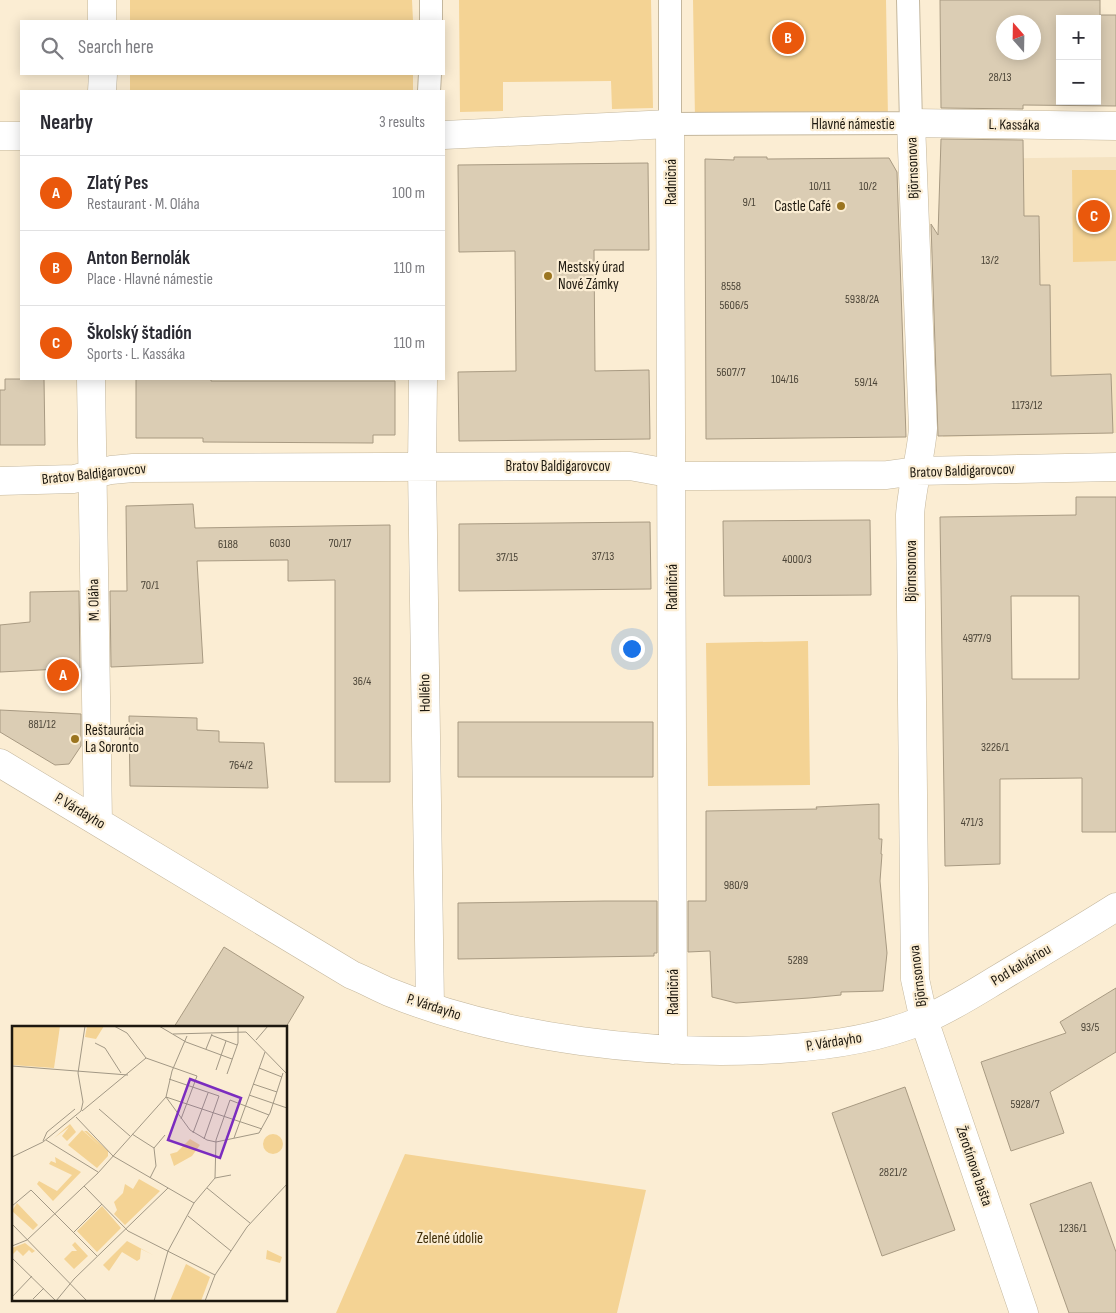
<!DOCTYPE html>
<meta charset="utf-8">
<style>
:root{--surface:#fff;--page:#f2f2f3;--text:#2b2b33;--muted:#7c7c81;--line:#e1e1e2;--accent:#ea580c}
body{margin:0;font-family:"Sofia Sans Condensed",sans-serif;background:var(--page);color:var(--text)}
.controls{position:absolute;right:15px;top:15px;display:grid;overflow:hidden;border-radius:0px;box-shadow:0 2px 12px #0003}
.controls button{width:45px;height:45px;display:grid;place-items:center;padding:0;border:0;border-bottom:1px solid var(--line);background:var(--surface);color:var(--text);font:25px sans-serif}
.compass{position:absolute;left:996px;top:15px;width:45px;height:45px;border-radius:50%;background:var(--surface);box-shadow:0 2px 12px #0003;rotate:340deg}
.you{position:absolute;left:631px;top:648px;width:18px;height:18px;margin:-12px;border:4px solid #fff;border-radius:50%;background:#1a73e8;box-shadow:0 0 0 8px #1a73e833}
.badge{display:grid;place-items:center;width:32px;height:32px;border-radius:50%;background:var(--accent);color:#fff;font-size:16px;font-weight:700}
.pin{position:absolute;translate:-50% -50%;border:2px solid #fff;box-shadow:0 1px 5px #0006}
.list{margin:0;padding:0;list-style:none}
h2{display:flex;justify-content:space-between;align-items:center;height:65px;margin:0;padding:0 20px;font-size:21px}
h2 small{font-size:16px;font-weight:400;color:var(--muted)}
.list li{display:grid;grid-template-columns:32px 1fr auto;gap:15px;align-items:center;box-sizing:border-box;height:75px;padding:0 20px;border-top:1px solid var(--line)}
.list b{display:block;font-size:19px;white-space:nowrap}
.list p{margin:0;font-size:16px;white-space:nowrap;color:var(--muted)}
.list em{font-size:16px;font-style:normal;color:var(--muted)}
.icon{flex:none;width:28px;height:28px;fill:none;stroke:currentColor;stroke-width:2;stroke-linecap:round;stroke-linejoin:round}
.map{position:relative;flex:none;width:1116px;height:1313px;overflow:hidden}
.search{position:absolute;background:var(--surface);box-shadow:0 2px 12px #0003;left:20px;top:20px;width:425px;height:55px;display:flex;align-items:center;gap:12px;box-sizing:border-box;padding:0 18px;border-radius:0px;color:var(--muted);font-size:19px}
.panel{position:absolute;background:var(--surface);box-shadow:0 2px 12px #0003;left:20px;top:90px;width:425px;height:290px;border-radius:0px}
.map>svg:first-child{display:block}
.built{fill:#f4e2c1}
.green{fill:#f4d394}
.building{fill:#dbcdb4;stroke:#a89a82;fill-rule:evenodd}
.lines{fill:none;stroke-linecap:round;stroke-linejoin:round}
.pedestrian-casing{stroke:#c4b79d;stroke-width:24}
.minor-casing{stroke:#c4b79d;stroke-width:29}
.pedestrian{stroke:#fff;stroke-width:22}
.minor{stroke:#fff;stroke-width:28}
.poi-dot{fill:#9b7520;stroke:#fbedd3;stroke-width:2}
.labels{text-anchor:middle;dominant-baseline:central;stroke-width:4.5;stroke-linejoin:round;paint-order:stroke}
.number-label{font-size:12px;fill:#4c4538}
.street-label{font-size:15px;fill:#1d180f;stroke:#fbedd3}
.poi-label{font-size:15px;fill:#1d180f;stroke:#fbedd3;text-anchor:start}
.park-label{font-size:15px;fill:#3d2c07;stroke:#fbedd3}
.inset-road{fill:none;stroke:#a29885;stroke-width:1}
.view{fill:#7b2cbf;fill-opacity:0.15;stroke:#7b2cbf;stroke-width:2.5}
.inset-edge{fill:none;stroke:#1d180f;stroke-width:2.5}
</style>
<div class="map">
<svg width="1116" height="1313" viewBox="0 0 1116 1313">
<rect width="100%" height="100%" fill="#fbedd3"/>
<path class="built" d="M 1116,157 L 1116,433 L 943,437 L 941,355 L 941,159 Z"/>
<path class="green" d="M 130,0 L 412,0 L 413,21 L 130,21 Z
M 459,0 L 651,0 L 653,108 L 612,109 L 611,81 L 503,82 L 503,111 L 460,112 Z
M 693,0 L 886,0 L 888,119 L 695,119 Z
M 130,74 L 413,74 L 413,91 L 130,91 Z
M 1072,170 L 1116,170 L 1116,261 L 1073,262 Z
M 808,641 L 810,785 L 708,786 L 706,643 Z
M 405,1154 L 646,1190 L 617,1313 L 336,1313 Z"/>
<path class="building" d="M 940,0 L 1100,0 L 1100,15 L 1116,15 L 1116,106 L 1023,105 L 1023,109 L 941,108 ZM 1060,19 L 1097,19 L 1097,101 L 1060,101 ZM 1004,22 L 1034,22 L 1034,52 L 1004,52 Z
M 941,139 L 1023,140 L 1024,216 L 1039,216 L 1040,285 L 1050,285 L 1051,376 L 1111,374 L 1113,433 L 938,436 L 931,224 L 938,235 Z
M 734,157 L 767,157 L 767,159 L 889,158 L 897,172 L 906,437 L 706,439 L 705,159 L 734,160 Z
M 648,163 L 649,250 L 594,250 L 595,371 L 649,370 L 650,439 L 459,441 L 458,372 L 516,371 L 515,251 L 459,252 L 458,165 Z
M 5,379 L 44,379 L 45,445 L 0,445 L 0,390 L 5,390 Z
M 136,379 L 211,379 L 211,381 L 395,381 L 395,435 L 373,435 L 373,443 L 203,442 L 203,438 L 136,438 Z
M 1076,497 L 1116,497 L 1116,832 L 1082,832 L 1082,778 L 1000,779 L 1000,864 L 945,866 L 940,517 L 1076,515 ZM 1011,596 L 1079,596 L 1079,679 L 1012,679 Z
M 193,504 L 195,528 L 390,525 L 390,782 L 335,782 L 335,580 L 288,581 L 288,560 L 197,561 L 203,663 L 111,667 L 110,591 L 127,591 L 126,506 Z
M 870,520 L 871,595 L 724,596 L 723,521 Z
M 650,522 L 651,589 L 459,591 L 459,524 Z
M 79,591 L 80,668 L 0,672 L 0,625 L 30,622 L 30,592 Z
M 0,710 L 81,714 L 81,746 L 69,764 L 55,765 L 0,732 Z
M 129,716 L 197,718 L 197,730 L 219,731 L 219,742 L 264,743 L 268,788 L 130,786 Z
M 458,722 L 653,722 L 653,777 L 458,777 Z
M 879,804 L 879,839 L 882,839 L 881,854 L 882,854 L 880,881 L 887,953 L 883,991 L 841,992 L 841,995 L 809,998 L 736,1003 L 712,997 L 710,951 L 688,952 L 688,901 L 706,901 L 706,811 L 817,809 L 816,807 Z
M 605,901 L 657,901 L 657,953 L 654,953 L 654,956 L 458,959 L 458,903 Z
M 224,947 L 304,997 L 286,1027 L 174,1027 Z
M 1116,988 L 1116,1052 L 1050,1092 L 1064,1133 L 1011,1151 L 981,1062 L 1066,1033 L 1060,1022 Z
M 905,1087 L 955,1230 L 882,1256 L 832,1113 Z
M 1091,1182 L 1116,1252 L 1116,1313 L 1069,1313 L 1030,1204 Z"/>
<g class="lines">
<g class="pedestrian-casing">
<path id="pedestrian" d="M 670,0 L 670,124 L 911,123 L 908,0
M 431,21 L 431,0
M 429,91 L 430,74"/>
</g>
<g class="minor-casing">
<path id="minor" d="M 102,0 L 102,21
M 102,91 L 103,74
M 444,135 L 670,124 L 673,1050
M 0,136 L 21,136
M 91,379 L 98,822
M 423,379 L 422,467 L 430,1006
M 0,481 L 74,479 L 111,470 L 133,468 L 630,466 L 685,476 L 702,476 L 887,475 L 916,471 L 1116,467
M 0,763 L 352,975 C 365,980 377,987 389,992 C 503,1039 658,1057 780,1049 C 828,1046 878,1039 923,1020 C 950,1009 976,992 1001,977 C 1039,954 1078,931 1116,907
M 1024,1313 L 924,1020 L 915,979 L 910,515 C 912,485 921,457 923,428 L 911,123 L 1116,126"/>
</g>
<use href="#pedestrian" class="pedestrian"/>
<use href="#minor" class="minor"/>
</g>
<g class="poi-dot">
<circle cx="841" cy="206" r="5"/>
<circle cx="548" cy="276" r="5"/>
<circle cx="75" cy="739" r="5"/>
</g>
<g class="labels">
<g class="number-label">
<text x="1000" y="77">28/13</text>
<text x="820" y="186">10/11</text>
<text x="868" y="186">10/2</text>
<text x="749" y="202">9/1</text>
<text x="990" y="260">13/2</text>
<text x="731" y="286">8558</text>
<text x="862" y="299">5938/2A</text>
<text x="734" y="305">5606/5</text>
<text x="731" y="372">5607/7</text>
<text x="785" y="379">104/16</text>
<text x="866" y="382">59/14</text>
<text x="1027" y="405">1173/12</text>
<text x="280" y="543">6030</text>
<text x="340" y="543">70/17</text>
<text x="228" y="544">6188</text>
<text x="603" y="556">37/13</text>
<text x="507" y="557">37/15</text>
<text x="797" y="559">4000/3</text>
<text x="150" y="585">70/1</text>
<text x="977" y="638">4977/9</text>
<text x="362" y="681">36/4</text>
<text x="42" y="724">881/12</text>
<text x="995" y="747">3226/1</text>
<text x="241" y="765">764/2</text>
<text x="972" y="822">471/3</text>
<text x="736" y="885">980/9</text>
<text x="798" y="960">5289</text>
<text x="1090" y="1027">93/5</text>
<text x="1025" y="1104">5928/7</text>
<text x="893" y="1172">2821/2</text>
<text x="1073" y="1228">1236/1</text>
</g>
<g class="street-label">
<text x="853" y="124">Hlavné námestie</text>
<text transform="translate(1014 125) rotate(1)">L. Kassáka</text>
<text transform="translate(913 168) rotate(-92)">Björnsonova</text>
<text transform="translate(671 182) rotate(-90)">Radničná</text>
<text x="558" y="466">Bratov Baldigarovcov</text>
<text transform="translate(962 471) rotate(-2)">Bratov Baldigarovcov</text>
<text transform="translate(94 474) rotate(-6)">Bratov Baldigarovcov</text>
<text transform="translate(911 571) rotate(-90)">Björnsonova</text>
<text transform="translate(672 587) rotate(-90)">Radničná</text>
<text transform="translate(94 600) rotate(-91)">M. Oláha</text>
<text transform="translate(425 693) rotate(-91)">Hollého</text>
<text transform="translate(80 811) rotate(31)">P. Várdayho</text>
<text transform="translate(1021 965) rotate(-31)">Pod kalváriou</text>
<text transform="translate(918 976) rotate(-97)">Björnsonova</text>
<text transform="translate(673 992) rotate(-90)">Radničná</text>
<text transform="translate(434 1007) rotate(18)">P. Várdayho</text>
<text transform="translate(834 1042) rotate(-9)">P. Várdayho</text>
<text transform="translate(974 1166) rotate(71)">Žerotínova bašta</text>
</g>
<g class="poi-label">
<text x="831" y="206" text-anchor="end">Castle Café</text>
<text x="558" y="267">Mestský úrad<tspan x="558" dy="17">Nové Zámky</tspan></text>
<text x="85" y="730">Reštaurácia<tspan x="85" dy="17">La Soronto</tspan></text>
</g>
<g class="park-label">
<text x="450" y="1238">Zelené údolie</text>
</g>
</g>
<g transform="translate(12 1026)">
<rect width="275" height="275" fill="#fbedd3"/>
<path d="M 0,0 L 48,0 L 42,42 L 0,39 ZM 75,0 L 92,0 L 84,13 L 73,11 ZM 58,98 L 64,106 L 55,115 L 50,110 L 57,101 L 42,112 ZM 70,104 L 89,121 L 72,105 L 75,105 L 96,125 L 96,130 L 85,142 L 56,119 ZM251 118a10 10 0 1 1 20 0a10 10 0 1 1-20 0ZM 178,113 L 188,119 L 180,130 L 162,140 L 158,128 L 165,126 ZM 43,131 L 69,146 L 41,175 L 25,158 L 27,155 L 45,165 L 60,149 L 37,138 L 39,135 L 44,137 ZM 127,153 L 148,165 L 113,199 L 102,188 L 105,184 L 102,176 L 111,167 L 113,158 L 121,163 ZM 5,177 L 26,199 L 21,204 L 0,185 ZM 90,180 L 109,202 L 85,226 L 65,205 ZM 115,215 L 141,229 L 129,223 L 128,233 L 125,235 L 110,226 L 97,245 L 91,239 ZM 63,216 L 76,230 L 62,243 L 52,233 L 60,225 L 65,225 L 60,219 ZM 13,217 L 23,225 L 20,227 L 17,224 L 11,230 L 5,224 L 0,229 L 0,222 ZM 255,224 L 270,231 L 268,237 L 254,233 ZM 174,238 L 198,251 L 189,275 L 158,275 Z" fill="#f4d394"/>
<path class="inset-road" d="M 102,0 L 115,7 L 134,32 L 185,50 L 169,93M 147,0 L 174,16 L 220,33M 161,8 L 234,6 L 275,48M 199,9 L 225,19M 244,14 L 256,0M 83,17 L 93,22 L 109,47M 194,23 L 200,8M 0,40 L 116,49M 247,42 L 270,51M 204,44 L 214,15M 215,48 L 226,17 L 226,0M 157,53 L 207,70 L 192,113M 241,58 L 265,66M 237,69 L 275,82M 154,71 L 178,104 L 195,114 L 204,116 L 247,107 L 258,87 L 271,47M 154,71 L 250,103M 154,71 L 160,45 L 175,10M 87,83 L 118,110M 70,85 L 134,32M 64,91 L 101,130 L 182,177M 181,107 L 196,67M 120,108 L 142,122 L 144,140 L 138,152M 222,112 L 253,26M 34,114 L 86,146M 31,115 L 35,106 L 63,83M 142,122 L 153,109M 0,131 L 31,116 L 69,85 L 71,76 L 66,47 L 73,0M 203,152 L 219,149M 72,160 L 116,205 L 203,249M 195,162 L 238,197M 0,180 L 19,164 L 85,230M 176,190 L 219,225M 0,198 L 75,275M 61,207 L 90,178M 0,220 L 15,214 L 86,147 L 154,71M 0,232 L 44,275 L 62,253 L 156,162M 0,271 L 20,250M 21,273 L 32,262M 142,275 L 156,225 L 182,177 L 203,152 L 204,114 L 218,74 L 257,89M 193,275 L 203,249 L 235,201 L 275,158"/>
<path class="view" d="M 178,53 L 229,72 L 208,132 L 156,114 Z"/>
<rect width="275" height="275" class="inset-edge"/>
</g>
</svg>
<div class="controls">
<button>+</button>
<button>−</button>
</div>
<svg class="compass" viewBox="-18 -18 36 36"><path d="M0-13l5 13h-10z" fill="#e53935"/><path d="M0 13l5-13h-10z" fill="#7c7c81"/></svg>
<div class="you"></div>
<div class="pin badge" style="left:63px;top:675px">A</div>
<div class="pin badge" style="left:788px;top:38px">B</div>
<div class="pin badge" style="left:1094px;top:216px">C</div>
<div class="search"><svg class="icon" aria-label="search" viewBox="0 0 24 24"><circle cx="10" cy="10" r="6"/><path d="M15 15l6 6"/></svg>Search here</div>
<section class="panel">
<h2>Nearby<small>3 results</small></h2>
<ul class="list">
<li><span class="badge">A</span><div><b>Zlatý Pes</b><p>Restaurant · M. Oláha</p></div><em>100 m</em></li>
<li><span class="badge">B</span><div><b>Anton Bernolák</b><p>Place · Hlavné námestie</p></div><em>110 m</em></li>
<li><span class="badge">C</span><div><b>Školský štadión</b><p>Sports · L. Kassáka</p></div><em>110 m</em></li>
</ul>
</section>
</div>
